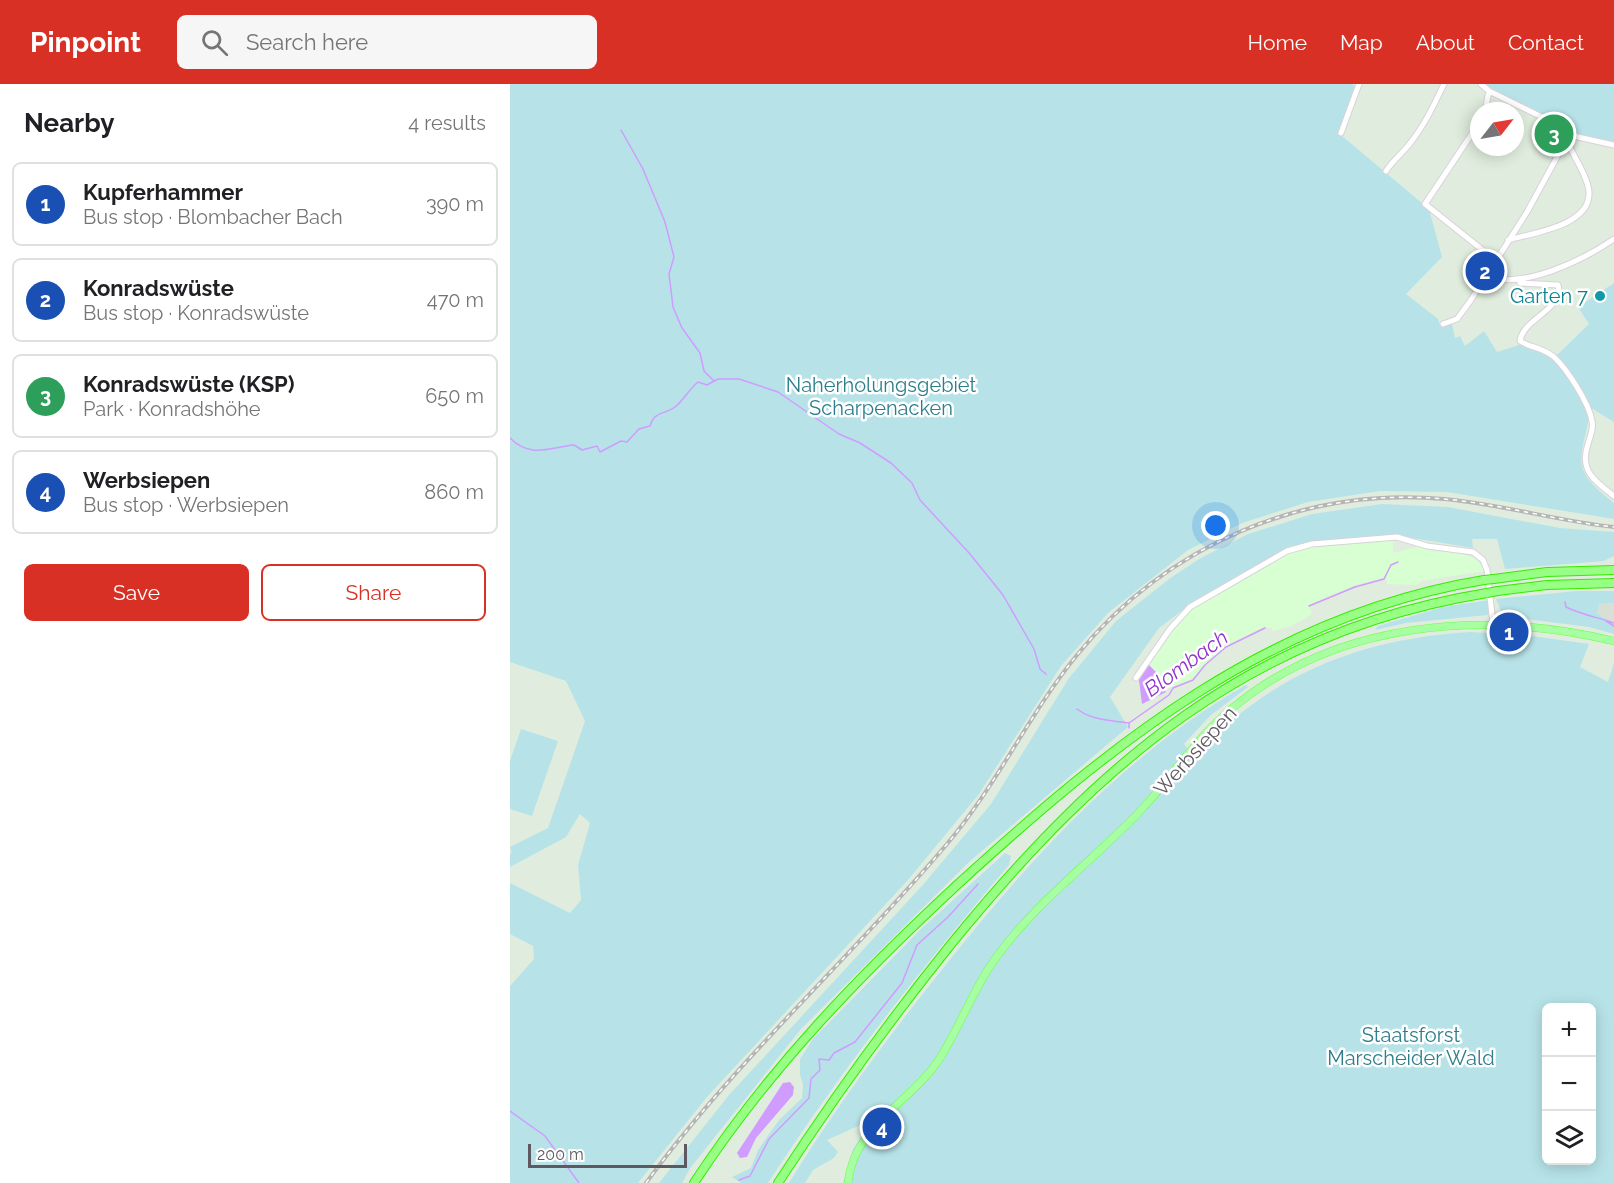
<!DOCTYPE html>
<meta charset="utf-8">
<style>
:root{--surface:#fff;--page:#f6f6f6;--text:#202124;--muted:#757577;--line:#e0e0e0;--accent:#d93025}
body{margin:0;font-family:Raleway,sans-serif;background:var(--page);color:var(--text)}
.controls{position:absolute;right:18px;bottom:18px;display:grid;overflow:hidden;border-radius:9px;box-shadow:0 3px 15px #0003}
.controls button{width:54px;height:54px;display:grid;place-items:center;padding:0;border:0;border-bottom:2px solid var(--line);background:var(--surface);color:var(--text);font:30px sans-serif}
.compass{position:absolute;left:960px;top:18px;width:54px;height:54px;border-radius:50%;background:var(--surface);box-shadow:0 3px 15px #0003;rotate:59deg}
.scale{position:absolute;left:18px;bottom:15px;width:159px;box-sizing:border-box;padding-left:6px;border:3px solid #5e5861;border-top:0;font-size:16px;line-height:21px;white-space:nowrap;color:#5e5861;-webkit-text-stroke:4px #fff;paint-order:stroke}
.you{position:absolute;left:706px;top:442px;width:21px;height:21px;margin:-15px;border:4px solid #fff;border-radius:50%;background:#1a73e8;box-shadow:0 0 0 9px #1a73e833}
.badge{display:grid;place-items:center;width:39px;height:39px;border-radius:50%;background:var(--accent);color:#fff;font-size:20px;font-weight:700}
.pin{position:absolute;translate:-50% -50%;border:3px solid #fff;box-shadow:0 2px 6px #0006}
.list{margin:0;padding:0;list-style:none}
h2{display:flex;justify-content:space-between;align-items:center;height:78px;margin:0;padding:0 24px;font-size:26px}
h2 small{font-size:20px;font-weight:400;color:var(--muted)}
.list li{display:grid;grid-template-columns:39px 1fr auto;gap:18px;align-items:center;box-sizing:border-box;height:84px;margin:0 12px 12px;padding:0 12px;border:2px solid var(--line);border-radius:9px}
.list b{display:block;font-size:22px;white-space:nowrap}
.list p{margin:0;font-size:20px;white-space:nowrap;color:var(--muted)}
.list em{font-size:20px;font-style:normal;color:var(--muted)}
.actions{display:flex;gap:12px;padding:18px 24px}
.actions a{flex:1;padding:14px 0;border:2px solid var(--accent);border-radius:9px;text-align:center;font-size:21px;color:var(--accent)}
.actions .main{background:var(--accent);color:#fff}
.icon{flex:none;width:33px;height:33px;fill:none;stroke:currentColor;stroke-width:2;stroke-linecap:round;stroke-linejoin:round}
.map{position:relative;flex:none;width:1104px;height:1099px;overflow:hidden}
header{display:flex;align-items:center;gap:36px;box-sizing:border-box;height:84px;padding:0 30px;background:var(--accent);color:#fff}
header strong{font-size:28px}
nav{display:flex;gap:33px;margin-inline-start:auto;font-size:21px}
.search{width:420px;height:54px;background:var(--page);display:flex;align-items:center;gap:15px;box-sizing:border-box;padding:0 21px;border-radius:9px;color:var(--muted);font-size:22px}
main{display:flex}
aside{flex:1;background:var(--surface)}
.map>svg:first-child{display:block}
.commercial{fill:#d7ffd1}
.industrial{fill:#d8e0d6}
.green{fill:#b7e3e8;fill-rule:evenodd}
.water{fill:#d09cff}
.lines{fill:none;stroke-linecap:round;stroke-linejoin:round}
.stream{stroke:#d09cff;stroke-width:1.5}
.minor-casing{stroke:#d8d2da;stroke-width:7}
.major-casing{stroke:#68ff45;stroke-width:8}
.highway-casing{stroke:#34eb00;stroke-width:10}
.minor{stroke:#fff;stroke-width:5}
.major{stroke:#a7ffa1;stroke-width:7}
.highway{stroke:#97ff83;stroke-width:8}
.rail-casing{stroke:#b6b5b6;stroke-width:4}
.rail{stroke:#fff;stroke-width:1.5;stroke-dasharray:4.5;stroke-linecap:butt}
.highway-bridge-casing{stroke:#34eb00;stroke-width:10;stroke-linecap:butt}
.highway-bridge{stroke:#97ff83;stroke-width:8}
.culture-dot{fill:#0f9aa8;stroke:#fff;stroke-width:2}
.labels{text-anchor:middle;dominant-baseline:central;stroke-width:5;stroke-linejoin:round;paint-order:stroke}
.culture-label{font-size:20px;fill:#0d838f;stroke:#fff;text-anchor:end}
.park-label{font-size:20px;fill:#2d7e8b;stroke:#fff}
.street-label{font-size:20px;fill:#5e5861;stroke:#fff}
.water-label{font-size:21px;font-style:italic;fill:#9134cd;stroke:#fff}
</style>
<header>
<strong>Pinpoint</strong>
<div class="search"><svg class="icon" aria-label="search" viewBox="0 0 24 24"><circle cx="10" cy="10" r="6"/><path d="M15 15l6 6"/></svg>Search here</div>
<nav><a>Home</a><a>Map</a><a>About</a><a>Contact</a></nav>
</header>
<main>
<aside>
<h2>Nearby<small>4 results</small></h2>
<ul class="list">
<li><span class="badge" style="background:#1a4fb4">1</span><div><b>Kupferhammer</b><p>Bus stop · Blombacher Bach</p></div><em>390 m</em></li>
<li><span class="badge" style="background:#1a4fb4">2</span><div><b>Konradswüste</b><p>Bus stop · Konradswüste</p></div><em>470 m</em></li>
<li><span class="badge" style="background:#2e9e5b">3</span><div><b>Konradswüste (KSP)</b><p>Park · Konradshöhe</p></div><em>650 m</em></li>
<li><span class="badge" style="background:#1a4fb4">4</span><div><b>Werbsiepen</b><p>Bus stop · Werbsiepen</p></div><em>860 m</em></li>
</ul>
<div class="actions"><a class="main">Save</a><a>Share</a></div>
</aside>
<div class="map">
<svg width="1104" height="1099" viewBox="0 0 1104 1099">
<rect width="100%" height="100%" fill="#e0edde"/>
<path class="commercial" d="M 883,454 L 883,469 L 909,463 L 942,467 L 966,474 L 975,487 L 911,497 L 906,501 L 877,500 L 876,489 L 873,494 L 844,501 L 799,521 L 802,530 L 782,542 L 763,547 L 762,544 L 754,543 L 715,562 L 682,595 L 654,606 L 648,590 L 639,581 L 659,550 L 683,523 L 779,468 L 808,461 Z"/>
<path class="industrial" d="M 1104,519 L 1104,540 L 1087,529 L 1089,520 Z"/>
<path class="green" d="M 0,0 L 842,0 L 846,3 L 831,51 L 919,125 L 932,173 L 896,210 L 928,235 L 930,242 L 942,240 L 945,254 L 950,252 L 955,262 L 974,247 L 987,268 L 1012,260 L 1043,275 L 1079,240 L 1068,223 L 1104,199 L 1104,338 L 1081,324 C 1072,376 1057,383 1104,419 L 1104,435 L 937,408 L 870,407 L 798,418 L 732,439 L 678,466 L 598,529 L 551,582 L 469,710 L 398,796 L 197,1013 L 128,1099 L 0,1099 L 0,902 L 24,875 L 23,862 L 0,850 L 0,799 L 60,829 L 71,816 L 68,781 L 80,739 L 70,730 L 56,753 L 0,783 L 0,769 L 2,770 L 0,763 L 38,744 L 75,637 L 56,597 L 0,578 Z
M 976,0 L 1104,0 L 1104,58 L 1059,48 L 1046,36 L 986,9 Z
M 1038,39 L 1054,49 L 1049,62 L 1032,54 Z
M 872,420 L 938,423 L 1050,444 L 1104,448 L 1104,472 L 1094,477 L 995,485 L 987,455 L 962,455 L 963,464 L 884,451 L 781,462 L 686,516 L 649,544 L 600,613 L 618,643 L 459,778 L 291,945 L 181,1083 L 172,1099 L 149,1099 L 219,1011 L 411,803 L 481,720 L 559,594 L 606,537 L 659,495 L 689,475 L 738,450 L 802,430 Z
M 1066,507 L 1104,507 L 1104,519 L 1089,520 L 1087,529 L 1104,540 L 1104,550 L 1079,543 L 993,532 L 986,515 Z
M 980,516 L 978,531 L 896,539 L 865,546 L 868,542 L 933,523 Z
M 960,548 L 1015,551 L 1079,560 L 1070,583 L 1098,598 L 1104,579 L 1104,1099 L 333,1099 L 343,1065 L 355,1047 L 348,1042 L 317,1056 L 328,1068 L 324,1074 L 303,1086 L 295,1099 L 279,1099 C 327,1021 381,949 438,878 C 525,770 615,670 736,601 L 738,603 L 701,631 L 674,660 L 684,673 C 760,590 849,555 960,548 ZM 1036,924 L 1082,924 L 1082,1076 L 1036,1076 Z
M 11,645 L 48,657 L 22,732 L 0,725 L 0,677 Z
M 495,769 L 501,772 L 499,781 C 411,884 332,985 258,1099 L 231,1099 L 222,1093 L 241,1084 L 248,1066 L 269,1036 L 292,1014 L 293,1001 L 290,991 L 290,975 L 303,955 L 410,846 Z"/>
<path class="water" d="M 639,581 L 648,590 L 656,608 L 632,620 L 629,596 Z
M 280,998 L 284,1003 L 283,1011 L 246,1054 L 237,1073 L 230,1074 L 227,1069 L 273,999 Z"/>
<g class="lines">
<path class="stream" d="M 111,46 L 133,85 L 155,138 L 164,173 L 159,190 L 163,223 L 172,244 L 190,269 L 194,287 L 203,296
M 0,354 C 21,375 40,363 64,361 L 72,366 L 87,362 L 90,368 L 111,357 L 117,358 L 129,345 L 140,342 C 144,327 156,330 165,323 C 174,316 179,305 188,298 L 197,301 L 208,295 L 229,295 L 268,308 L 329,350 L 350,359 L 381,379 L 402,399 L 410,416 L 460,470 L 493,511 L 524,565 L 530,585 L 536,590
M 1055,518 L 1056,523 C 1072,531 1087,533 1104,539
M 799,522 L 845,503 L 874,495 L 881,481 L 888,478
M 1096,537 L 1104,542
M 567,625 C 583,637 600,636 619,639
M 619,644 L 619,639 L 659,611 L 663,604 L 683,596 L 695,581 L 716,563 L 755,544
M 0,1027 L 35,1052 L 69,1099
M 229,1096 L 240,1092 L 259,1055 L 299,1014 L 301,995 L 310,986 L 309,975 L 319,976 L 324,969 L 345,958 L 392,899 L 407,861 L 438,833 L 468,800"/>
<g class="minor-casing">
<path id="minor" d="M 971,0 L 979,7 L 1050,42 L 1059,51
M 975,27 L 979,7
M 969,39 L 915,120 L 985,176
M 831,49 L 849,0
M 1059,51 L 1104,61
M 876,87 C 883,76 893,69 901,58 C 915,40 924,21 934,0
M 998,156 C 1022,149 1081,142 1079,108 C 1078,93 1065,75 1059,61 L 1058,53
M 976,192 C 1013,206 1073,176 1104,155
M 1009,195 L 1010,199 L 1048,201 C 1055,225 1013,234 1010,257 C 1021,264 1034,264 1044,273 C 1057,285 1079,319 1082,337 C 1084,345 1080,352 1078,360 C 1069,386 1084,397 1104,412
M 933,240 L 947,235 L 961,216 L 1017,128 L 1059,51
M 626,594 L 660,545 L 680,523 L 777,467 L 802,460 L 887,453 L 917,462 L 963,468 L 973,476 L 977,486 L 983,540"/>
</g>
<g class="major-casing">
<path id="major" d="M 338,1099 C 343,1042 402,1018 430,974 C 452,939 465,900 491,867 C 531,814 586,774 632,725 C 662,693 685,655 720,626 C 827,536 973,526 1104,557"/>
</g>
<g class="highway-casing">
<path id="highway" d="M 984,495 L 1037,488 L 1104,486
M 988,507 L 1037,501 L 1104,499
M 184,1099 C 257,987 349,892 447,801 C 603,658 760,531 974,496
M 268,1099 C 322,1016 380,936 442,859 C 589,679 740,547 977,509"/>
</g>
<use href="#minor" class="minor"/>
<use href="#major" class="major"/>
<use href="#highway" class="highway"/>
<g class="rail-casing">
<path id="rail" d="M 136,1099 C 225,977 340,875 437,760 C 487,701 519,630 567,571 C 656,462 793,402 934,415 C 991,420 1047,437 1104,443"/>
</g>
<use href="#rail" class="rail"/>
<g class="highway-bridge-casing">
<path id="highway-bridge" d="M 974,496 L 984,495
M 977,509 L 988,507"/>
</g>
<use href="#highway-bridge" class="highway-bridge"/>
</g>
<circle class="culture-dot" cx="1090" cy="212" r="6"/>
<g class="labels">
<g class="culture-label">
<text x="1078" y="212">Garten 7</text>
</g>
<g class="park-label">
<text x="371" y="301">Naherholungsgebiet<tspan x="371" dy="23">Scharpenacken</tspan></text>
<text x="901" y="951">Staatsforst<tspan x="901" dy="23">Marscheider Wald</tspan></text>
</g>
<g class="street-label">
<text transform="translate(685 667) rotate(-48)">Werbsiepen</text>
</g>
<g class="water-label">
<text transform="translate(676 579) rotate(-36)">Blombach</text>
</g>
</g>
</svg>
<div class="controls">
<button>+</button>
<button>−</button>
<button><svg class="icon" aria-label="layers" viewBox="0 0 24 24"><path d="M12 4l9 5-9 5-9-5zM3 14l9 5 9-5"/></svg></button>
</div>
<svg class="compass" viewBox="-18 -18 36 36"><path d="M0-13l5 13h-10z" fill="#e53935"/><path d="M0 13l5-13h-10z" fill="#757577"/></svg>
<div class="scale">200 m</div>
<div class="you"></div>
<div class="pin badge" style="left:999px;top:548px;background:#1a4fb4">1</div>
<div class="pin badge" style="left:975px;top:187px;background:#1a4fb4">2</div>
<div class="pin badge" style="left:1044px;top:50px;background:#2e9e5b">3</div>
<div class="pin badge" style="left:372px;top:1043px;background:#1a4fb4">4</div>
</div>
</main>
